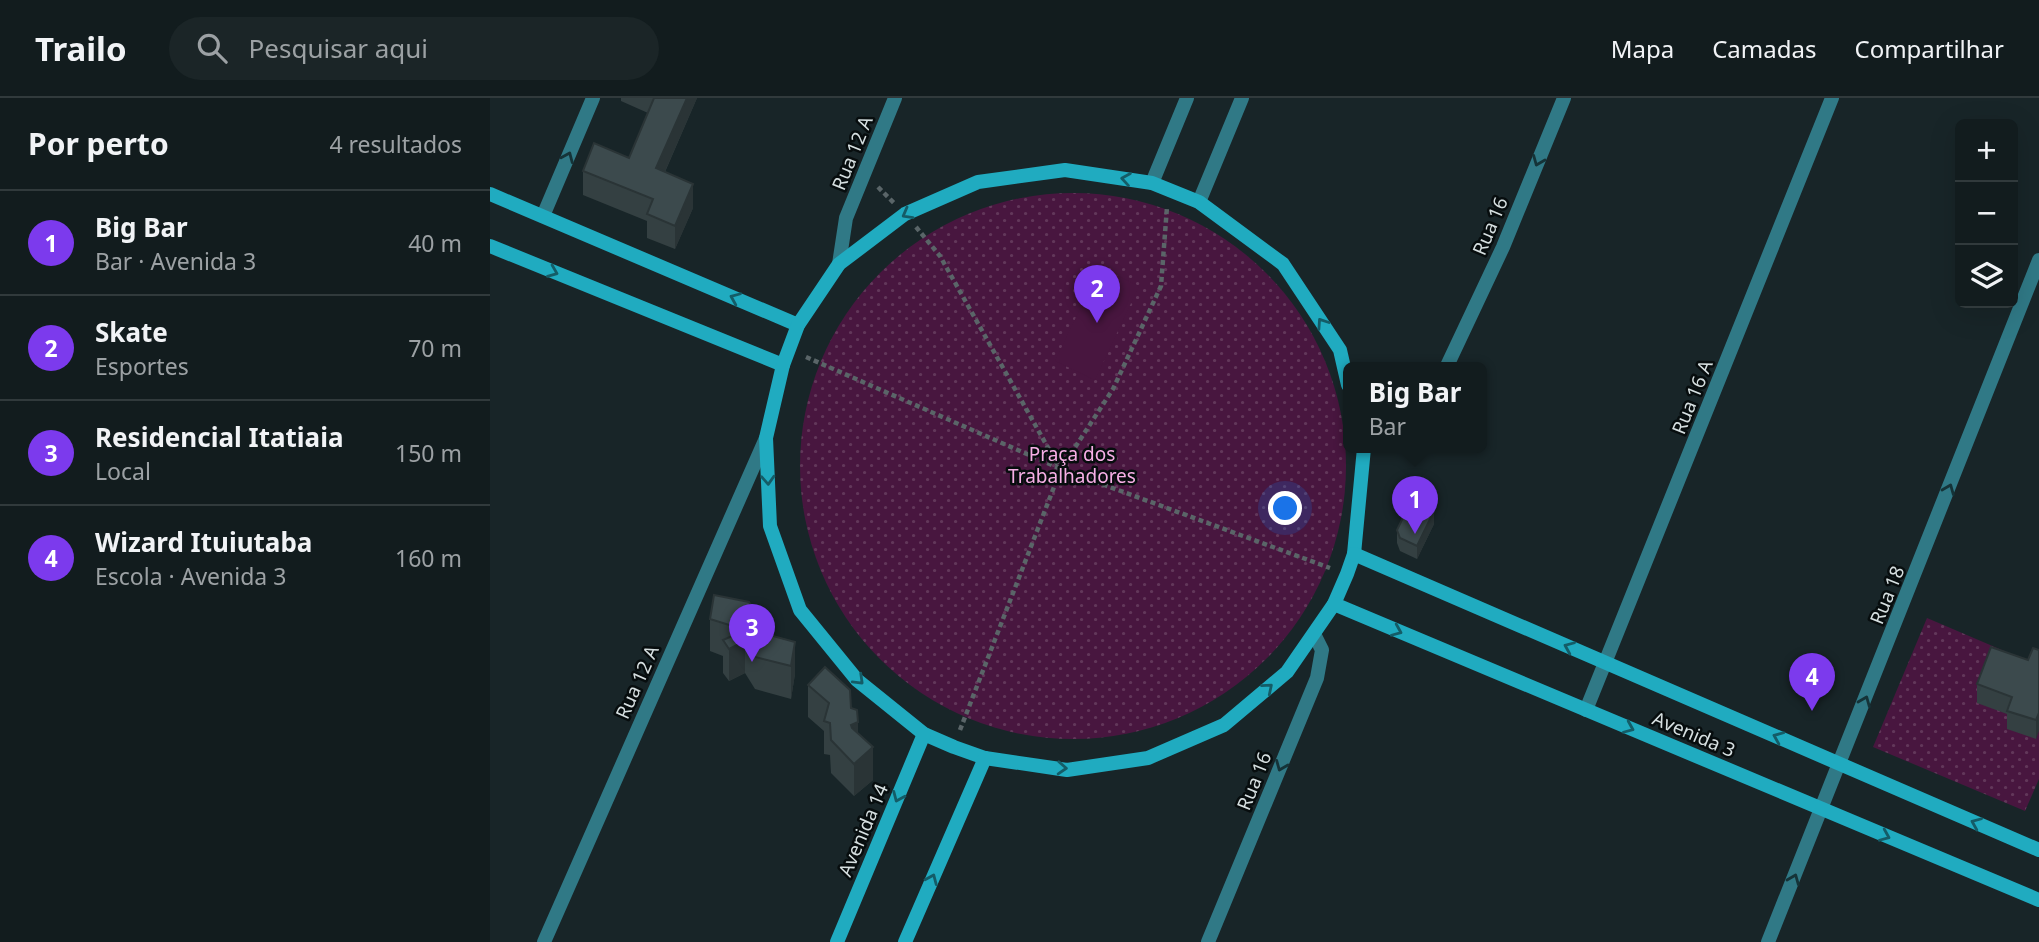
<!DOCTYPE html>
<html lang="pt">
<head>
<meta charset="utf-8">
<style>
  body { margin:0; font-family:"Noto Sans",sans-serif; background:#1b2527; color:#f1f3f6 }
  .controls { position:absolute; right:21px; top:21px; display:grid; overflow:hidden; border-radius:10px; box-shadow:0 7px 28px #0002 }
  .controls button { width:63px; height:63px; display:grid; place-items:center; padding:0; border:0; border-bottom:2px solid #313a3c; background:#121c1e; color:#f1f3f6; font:35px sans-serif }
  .you { position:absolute; left:796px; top:411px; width:24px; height:24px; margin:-18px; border:5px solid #fff; border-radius:50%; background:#1a73e8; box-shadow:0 0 0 10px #1a73e833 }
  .badge { display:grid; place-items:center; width:46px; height:46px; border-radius:50%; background:#7c3aed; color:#fff; font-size:23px; font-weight:700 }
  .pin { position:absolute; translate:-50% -58px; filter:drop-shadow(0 2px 4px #0008) }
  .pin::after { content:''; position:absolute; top:37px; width:24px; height:21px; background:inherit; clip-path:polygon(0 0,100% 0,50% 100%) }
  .popup { position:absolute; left:853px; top:264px; width:144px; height:91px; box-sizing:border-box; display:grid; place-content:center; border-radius:10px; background:#121c1e; filter:drop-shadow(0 2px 5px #0005); font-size:23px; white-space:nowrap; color:#9ca1a4 }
  .popup b { font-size:26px; color:#f1f3f6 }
  .popup::after { content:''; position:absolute; left:50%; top:100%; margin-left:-14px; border:14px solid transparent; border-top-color:#121c1e }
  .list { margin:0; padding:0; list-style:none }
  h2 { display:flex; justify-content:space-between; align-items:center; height:91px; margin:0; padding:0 28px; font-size:30px }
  h2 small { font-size:23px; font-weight:400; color:#9ca1a4 }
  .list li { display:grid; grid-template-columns:46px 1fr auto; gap:21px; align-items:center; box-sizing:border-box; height:105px; padding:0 28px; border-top:2px solid #313a3c }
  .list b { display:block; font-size:26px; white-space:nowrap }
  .list p { margin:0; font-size:23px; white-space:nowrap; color:#9ca1a4 }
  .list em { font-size:23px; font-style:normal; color:#9ca1a4 }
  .icon { flex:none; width:38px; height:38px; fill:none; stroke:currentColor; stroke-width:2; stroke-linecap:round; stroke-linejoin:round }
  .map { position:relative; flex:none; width:1549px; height:844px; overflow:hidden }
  header { display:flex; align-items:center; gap:42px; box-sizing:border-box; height:98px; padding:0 35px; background:#121c1e; border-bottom:2px solid #313a3c }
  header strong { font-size:33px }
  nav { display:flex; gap:38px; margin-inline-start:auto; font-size:24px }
  .search { width:490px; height:63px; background:#1b2527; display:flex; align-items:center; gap:18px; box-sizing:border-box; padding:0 24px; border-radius:38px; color:#9ca1a4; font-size:26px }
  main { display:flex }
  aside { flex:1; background:#121c1e }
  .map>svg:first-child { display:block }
  .grass { fill:url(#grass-dots) }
  .garden { fill:#48163f }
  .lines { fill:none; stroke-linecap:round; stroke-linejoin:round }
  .path { stroke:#5a6568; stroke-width:4.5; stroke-dasharray:5 3.5; stroke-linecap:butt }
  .minor { stroke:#307986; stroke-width:14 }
  .tertiary { stroke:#307986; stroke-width:14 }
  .secondary { stroke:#20abc0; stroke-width:14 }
  .wall { fill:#344042 }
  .shaded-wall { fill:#2a3436 }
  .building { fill:#3c4a4d; stroke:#2a3436; stroke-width:2 }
  .oneway { stroke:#153338 }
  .oneway2 { stroke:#145c67 }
  .labels { text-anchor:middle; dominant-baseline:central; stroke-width:5; stroke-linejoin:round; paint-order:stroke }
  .street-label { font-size:19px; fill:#d6dfe0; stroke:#070d0e }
  .park-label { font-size:19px; fill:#f7afe6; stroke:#070d0e }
</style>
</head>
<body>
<header>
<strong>Trailo</strong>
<div class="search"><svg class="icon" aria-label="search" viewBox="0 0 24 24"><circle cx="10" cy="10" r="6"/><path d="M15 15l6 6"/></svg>Pesquisar aqui</div>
<nav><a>Mapa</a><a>Camadas</a><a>Compartilhar</a></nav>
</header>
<main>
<aside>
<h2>Por perto<small>4 resultados</small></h2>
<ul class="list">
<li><span class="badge">1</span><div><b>Big Bar</b><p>Bar · Avenida 3</p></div><em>40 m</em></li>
<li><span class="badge">2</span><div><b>Skate</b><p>Esportes</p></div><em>70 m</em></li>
<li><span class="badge">3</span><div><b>Residencial Itatiaia</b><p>Local</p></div><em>150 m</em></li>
<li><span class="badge">4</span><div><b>Wizard Ituiutaba</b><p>Escola · Avenida 3</p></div><em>160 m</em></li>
</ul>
</aside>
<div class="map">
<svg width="1549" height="844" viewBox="0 0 1549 844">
  <defs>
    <pattern id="grass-dots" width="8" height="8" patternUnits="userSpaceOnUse" patternTransform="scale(1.75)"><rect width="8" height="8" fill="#48163f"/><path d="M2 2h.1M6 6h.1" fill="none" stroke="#62375a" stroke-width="1.8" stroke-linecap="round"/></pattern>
  </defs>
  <rect width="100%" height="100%" fill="#182528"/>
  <g class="grass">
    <circle cx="583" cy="368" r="273"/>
    <path d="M1437,520L1549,568V681L1535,713L1383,649Z"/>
  </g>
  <path class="garden" d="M610,169L649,188L605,282L565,263Z"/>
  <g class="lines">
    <g class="path">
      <path d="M388,89L404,105"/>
      <path d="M426,129L450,158L570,371"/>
      <path d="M316,259L571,371L840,470"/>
      <path d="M470,632L571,371L623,291L671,188L677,109"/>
    </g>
    <g class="minor">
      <path d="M662,85L697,0"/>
      <path d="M709,104L752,0"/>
      <path d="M53,118L103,0"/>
      <path d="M956,270L1013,149L1074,0"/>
      <path d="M1096,612L1342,0"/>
      <path d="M54,844L276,340"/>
      <path d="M718,844L827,580L832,552L824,536"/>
    </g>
    <g class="tertiary">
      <path d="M349,166L356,120L405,0"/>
      <path d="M1278,844L1549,162"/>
    </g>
    <g class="secondary">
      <path d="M0,96L308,227"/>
      <path d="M0,148L293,267"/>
      <path d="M858,287L850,252L793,166L709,104L662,85L575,72L488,84L415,116L349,166L308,227L293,267L276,340L280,428L310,512L367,582L434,636L464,649L495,660L577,672L658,660L734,627L797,574L844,506L857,476L864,456L874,350"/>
      <path d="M864,456L1549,752"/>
      <path d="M844,506L1549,802"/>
      <path d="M347,844L434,636"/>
      <path d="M415,844L495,660"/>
    </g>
  </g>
  <g class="wall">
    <path d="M131,0H207L175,74L203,110L185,151L157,140V123L93,97V73L139,60L158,15L131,3Z"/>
    <path d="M944,426L927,461L910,453L907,445V432Z"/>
    <path d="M220,521L305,544V576L301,601L265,591L255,575L239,583L233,575V558L220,553Z"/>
    <path d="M1549,552L1546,641L1517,631V616L1487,605V586L1538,562Z"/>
    <path d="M318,587L361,610L368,635L383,682L364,698L341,675L340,657L334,656V633L318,619Z"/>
  </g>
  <g class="shaded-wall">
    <path d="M197,0H207L166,94V70Z"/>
    <path d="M203,86V110L185,151V128Z"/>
    <path d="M944,413V426L927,461V448Z"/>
    <path d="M255,543V575L239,583V551Z"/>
    <path d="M305,544V576L301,601V568Z"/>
    <path d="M1549,615V633L1546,641V622Z"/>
    <path d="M368,624V657L361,627Z"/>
    <path d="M383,649V682L364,698V666Z"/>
  </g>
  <g class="building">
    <path d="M164,0H197L166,70L203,86L185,128L157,116L163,101L93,73L104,45L139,60Z"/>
    <path d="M921,403L944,413L927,448L910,440L907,432Z"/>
    <path d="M224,497L259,504L279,537L305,544L301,568L265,559L255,543L239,551L233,542L249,535L246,529L220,521Z"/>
    <path d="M1501,549L1538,562L1543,550L1549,552V615L1546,622L1517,613L1522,599L1487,586Z"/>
    <path d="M335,569L360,592L361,610L367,612L368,624L361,627L362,630L383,649L364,666L341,642L340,625L334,623L339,605L318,587Z"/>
  </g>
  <defs><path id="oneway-chevron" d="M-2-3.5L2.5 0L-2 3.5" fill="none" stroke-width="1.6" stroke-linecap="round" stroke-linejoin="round" transform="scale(1.75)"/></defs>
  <g class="oneway">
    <use href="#oneway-chevron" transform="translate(78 59) rotate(-67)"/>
    <use href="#oneway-chevron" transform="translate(1048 63) rotate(112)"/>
    <use href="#oneway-chevron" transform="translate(1459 391) rotate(-68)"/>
    <use href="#oneway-chevron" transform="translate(1375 603) rotate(-68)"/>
    <use href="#oneway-chevron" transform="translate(791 668) rotate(112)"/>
    <use href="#oneway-chevron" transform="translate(1304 781) rotate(-68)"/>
  </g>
  <g class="oneway2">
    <use href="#oneway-chevron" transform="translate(636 81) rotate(-171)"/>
    <use href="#oneway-chevron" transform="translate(417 116) rotate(151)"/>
    <use href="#oneway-chevron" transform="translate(63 174) rotate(22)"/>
    <use href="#oneway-chevron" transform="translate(245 200) rotate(-157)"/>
    <use href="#oneway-chevron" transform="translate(832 225) rotate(-124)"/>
    <use href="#oneway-chevron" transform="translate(278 382) rotate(87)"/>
    <use href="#oneway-chevron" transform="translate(907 533) rotate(23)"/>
    <use href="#oneway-chevron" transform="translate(1079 549) rotate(-157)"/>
    <use href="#oneway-chevron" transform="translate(369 582) rotate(44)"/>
    <use href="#oneway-chevron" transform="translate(778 590) rotate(-40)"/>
    <use href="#oneway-chevron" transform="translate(1139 630) rotate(23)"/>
    <use href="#oneway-chevron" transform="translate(1288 639) rotate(-157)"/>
    <use href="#oneway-chevron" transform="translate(572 670) rotate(3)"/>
    <use href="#oneway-chevron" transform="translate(408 699) rotate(113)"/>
    <use href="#oneway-chevron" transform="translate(1486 725) rotate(-157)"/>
    <use href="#oneway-chevron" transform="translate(1395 738) rotate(23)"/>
    <use href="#oneway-chevron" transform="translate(442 781) rotate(-67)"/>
  </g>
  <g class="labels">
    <g class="street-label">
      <text transform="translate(362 55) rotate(-68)">Rua 12 A</text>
      <text transform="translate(1000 128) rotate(-67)">Rua 16</text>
      <text transform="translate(1202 299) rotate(-68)">Rua 16 A</text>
      <text transform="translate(1397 497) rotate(-68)">Rua 18</text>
      <text transform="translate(147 584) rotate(-66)">Rua 12 A</text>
      <text transform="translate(1204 636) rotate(23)">Avenida 3</text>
      <text transform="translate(764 683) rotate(-68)">Rua 16</text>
      <text transform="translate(373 732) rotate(-67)">Avenida 14</text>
    </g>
    <g class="park-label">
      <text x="582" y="356">Praça dos<tspan x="582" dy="22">Trabalhadores</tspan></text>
    </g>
  </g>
</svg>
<div class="controls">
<button>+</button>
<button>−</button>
<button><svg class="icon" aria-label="layers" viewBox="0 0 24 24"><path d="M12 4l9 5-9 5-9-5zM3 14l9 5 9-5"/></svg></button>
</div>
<div class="you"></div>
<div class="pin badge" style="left:925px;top:436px">1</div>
<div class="popup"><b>Big Bar</b>Bar</div>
<div class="pin badge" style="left:607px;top:225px">2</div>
<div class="pin badge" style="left:262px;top:564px">3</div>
<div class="pin badge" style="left:1322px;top:613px">4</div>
</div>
</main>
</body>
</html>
